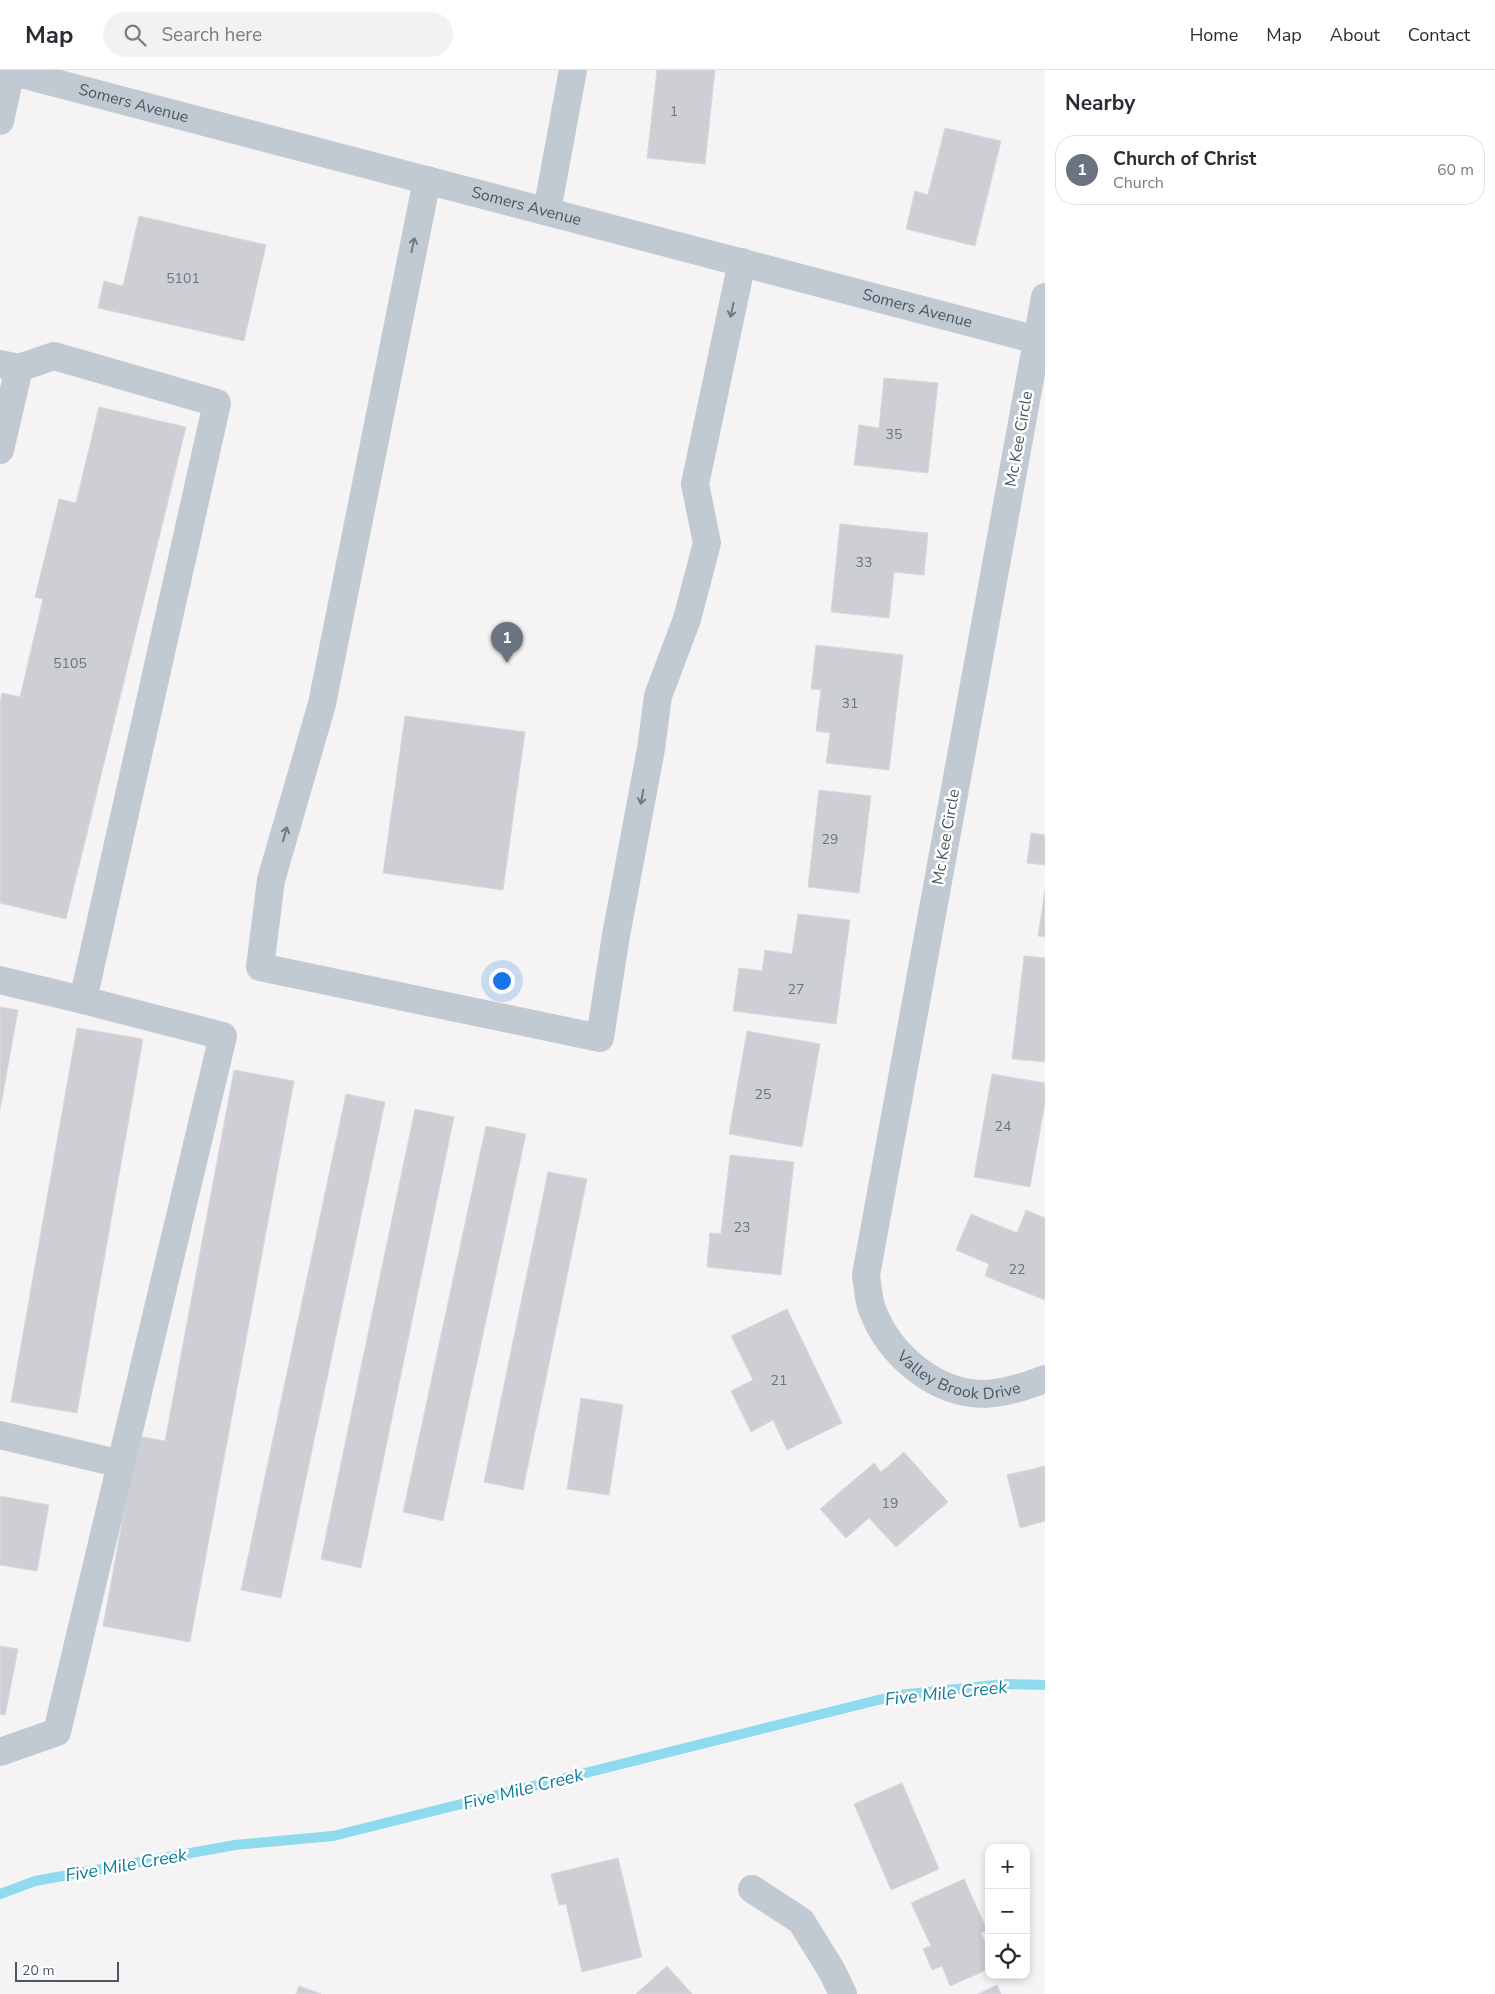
<!DOCTYPE html>
<html lang="en">
<head>
<meta charset="utf-8">
<style>
  body { margin:0; font-family:"Nunito Sans",sans-serif; background:#f2f2f3; color:#2b2b33 }
  .controls { position:absolute; right:15px; bottom:15px; display:grid; overflow:hidden; border-radius:10px; box-shadow:0 2px 8px #0003 }
  .controls button { width:45px; height:45px; display:grid; place-items:center; padding:0; border:0; border-bottom:1px solid #e1e1e2; background:#fff; color:#2b2b33; font:25px sans-serif }
  .scale { position:absolute; left:15px; bottom:12px; width:104px; box-sizing:border-box; padding-left:5px; border:2px solid #4a5661; border-top:0; font-size:14px; line-height:18px; white-space:nowrap; color:#4a5661; -webkit-text-stroke:4px #fff; paint-order:stroke }
  .you { position:absolute; left:501px; top:910px; width:18px; height:18px; margin:-12px; border:4px solid #fff; border-radius:50%; background:#1a73e8; box-shadow:0 0 0 8px #1a73e833 }
  .badge { display:grid; place-items:center; width:32px; height:32px; border-radius:50%; background:#0f766e; color:#fff; font-size:16px; font-weight:700 }
  .pin { position:absolute; translate:-50% -41px; filter:drop-shadow(0 1px 2px #0008) }
  .pin::after { content:''; position:absolute; top:26px; width:18px; height:15px; background:inherit; clip-path:polygon(0 0,100% 0,50% 100%) }
  .list { margin:0; padding:0; list-style:none }
  h2 { display:flex; justify-content:space-between; align-items:center; height:65px; margin:0; padding:0 20px; font-size:21px }
  h2 small { font-size:16px; font-weight:400; color:#7c7c81 }
  .list li { display:grid; grid-template-columns:32px 1fr auto; gap:15px; align-items:center; box-sizing:border-box; height:70px; margin:0 10px 10px; padding:0 10px; border:1px solid #e1e1e2; border-radius:20px }
  .list b { display:block; font-size:19px; white-space:nowrap }
  .list p { margin:0; font-size:16px; white-space:nowrap; color:#7c7c81 }
  .list em { font-size:16px; font-style:normal; color:#7c7c81 }
  .icon { flex:none; width:28px; height:28px; fill:none; stroke:currentColor; stroke-width:2; stroke-linecap:round; stroke-linejoin:round }
  .map { position:relative; flex:none; width:1045px; height:1924px; overflow:hidden }
  header { display:flex; align-items:center; gap:30px; box-sizing:border-box; height:70px; padding:0 25px; background:#fff; border-bottom:1px solid #e1e1e2 }
  header strong { font-size:24px }
  nav { display:flex; gap:28px; margin-inline-start:auto; font-size:18px }
  .search { width:350px; height:45px; background:#f2f2f3; display:flex; align-items:center; gap:12px; box-sizing:border-box; padding:0 18px; border-radius:28px; color:#7c7c81; font-size:19px }
  main { display:flex }
  aside { flex:1; background:#fff }
  .map>svg:first-child { display:block }
  .lines { fill:none; stroke-linecap:round; stroke-linejoin:round }
  .stream { stroke:#90daee; stroke-width:10 }
  .building { fill:#cdcfd5; stroke:#d7d9de }
  .minor { stroke:#c1cad2; stroke-width:28 }
  .oneway { stroke:#6e7983 }
  .labels { text-anchor:middle; dominant-baseline:central; stroke-width:5; stroke-linejoin:round; paint-order:stroke }
  .number-label { font-size:14px; fill:#6b747e }
  .street-label { font-size:16px; fill:#4a5661; stroke:#fff }
  .water-label { font-size:18px; font-style:italic; fill:#0c7c9b; stroke:#fff }
</style>
</head>
<body>
<header>
<strong>Map</strong>
<div class="search"><svg class="icon" aria-label="search" viewBox="0 0 24 24"><circle cx="10" cy="10" r="6"/><path d="M15 15l6 6"/></svg>Search here</div>
<nav><a>Home</a><a>Map</a><a>About</a><a>Contact</a></nav>
</header>
<main>
<div class="map">
<svg width="1045" height="1924" viewBox="0 0 1045 1924">
  <rect width="100%" height="100%" fill="#f5f3f3"/>
  <g class="lines">
    <path class="stream" d="M0,1824L35,1811L235,1775L333,1766L898,1625L1005,1614L1045,1615"/>
  </g>
  <g class="building">
    <path d="M657,0H715L705,94L647,88Z"/>
    <path d="M945,58L1001,71L975,176L906,159L915,121L928,125Z"/>
    <path d="M139,146L266,175L244,271L98,238L104,211L123,216Z"/>
    <path d="M884,308L938,313L928,403L854,395L859,355L879,358Z"/>
    <path d="M99,337L186,357L66,849L0,833V632L2,623L20,627L43,529L35,527L59,429L76,433Z"/>
    <path d="M840,454L928,463L924,505L894,502L889,548L831,542Z"/>
    <path d="M816,575L903,585L889,700L826,693L830,663L816,661L821,620L811,619Z"/>
    <path d="M405,646L525,662L503,820L383,803Z"/>
    <path d="M819,720L871,726L859,823L808,817Z"/>
    <path d="M1031,763L1045,765V795L1027,793Z"/>
    <path d="M1045,820V867L1038,866Z"/>
    <path d="M798,844L850,850L836,954L733,941L739,898L762,901L765,880L792,884Z"/>
    <path d="M1024,886L1045,888V992L1012,989Z"/>
    <path d="M0,937L18,940L0,1040Z"/>
    <path d="M77,958L143,969L77,1343L11,1332Z"/>
    <path d="M747,961L820,974L802,1077L729,1064Z"/>
    <path d="M234,1000L294,1011L190,1572L103,1556L138,1366L165,1371Z"/>
    <path d="M992,1004L1045,1013V1033L1030,1117L974,1107Z"/>
    <path d="M346,1024L385,1032L281,1528L241,1520Z"/>
    <path d="M415,1039L454,1047L361,1498L321,1489Z"/>
    <path d="M486,1056L526,1064L443,1451L403,1442Z"/>
    <path d="M730,1085L794,1092L781,1205L707,1197L710,1163L721,1164Z"/>
    <path d="M548,1102L587,1109L523,1420L484,1412Z"/>
    <path d="M1026,1140L1045,1148V1230L985,1206L989,1194L956,1180L971,1144L1017,1163Z"/>
    <path d="M787,1239L842,1353L787,1380L773,1350L751,1362L731,1321L753,1310L731,1266Z"/>
    <path d="M581,1328L623,1335L609,1425L567,1419Z"/>
    <path d="M904,1382L948,1432L896,1477L869,1448L846,1468L820,1439L874,1393L881,1402Z"/>
    <path d="M1045,1396V1451L1020,1458L1007,1405Z"/>
    <path d="M0,1426L49,1435L37,1501L0,1495Z"/>
    <path d="M0,1576L18,1579L5,1645L0,1644Z"/>
    <path d="M902,1713L939,1799L891,1820L854,1734Z"/>
    <path d="M618,1788L642,1887L582,1902L566,1834L559,1835L551,1804Z"/>
    <path d="M964,1809L987,1860L981,1863L989,1881V1899L950,1916L942,1896L932,1900L923,1879L931,1876L911,1833Z"/>
    <path d="M667,1896L692,1924H636Z"/>
    <path d="M997,1915L1001,1924H978Z"/>
    <path d="M299,1916L321,1924H296Z"/>
  </g>
  <g class="lines">
    <g class="minor">
      <path id="s1" d="M6,0L1045,272"/>
      <path d="M0,51L11,1"/>
      <path d="M427,110L322,634L271,810L260,897L600,968L616,865L651,679L658,626L687,549L707,473L695,414L742,192"/>
      <path d="M547,141L573,0"/>
      <path id="s2" d="M1045,227L866,1205C868,1216 868,1229 872,1239C889,1285 935,1324 985,1324C1005,1323 1027,1316 1045,1309"/>
      <path d="M0,294L19,298L0,380"/>
      <path d="M19,298L54,286L217,333L83,930"/>
      <path d="M0,910L83,930L223,966L57,1662L0,1682"/>
      <path d="M0,1365L121,1394"/>
      <path d="M752,1819L801,1851L832,1901L843,1924"/>
    </g>
  </g>
  <defs><path id="oneway-shaft" d="M-6 0H5M1.5-3L5.5 0L1.5 3" fill="none" stroke-width="1.6" stroke-linecap="round" stroke-linejoin="round" transform="scale(1.25)"/></defs>
  <g class="oneway">
    <use href="#oneway-shaft" transform="translate(413 175) rotate(-78)"/>
    <use href="#oneway-shaft" transform="translate(732 240) rotate(102)"/>
    <use href="#oneway-shaft" transform="translate(642 727) rotate(101)"/>
    <use href="#oneway-shaft" transform="translate(285 764) rotate(-74)"/>
  </g>
  <g class="labels">
    <g class="number-label">
      <text x="674" y="41">1</text>
      <text x="183" y="208">5101</text>
      <text x="894" y="364">35</text>
      <text x="864" y="492">33</text>
      <text x="70" y="593">5105</text>
      <text x="850" y="633">31</text>
      <text x="830" y="769">29</text>
      <text x="796" y="919">27</text>
      <text x="763" y="1024">25</text>
      <text x="1003" y="1056">24</text>
      <text x="742" y="1157">23</text>
      <text x="1017" y="1199">22</text>
      <text x="779" y="1310">21</text>
      <text x="890" y="1433">19</text>
    </g>
    <g class="street-label">
      <text stroke="none"><textPath href="#s1" startOffset="132">Somers Avenue</textPath></text>
      <text stroke="none"><textPath href="#s1" startOffset="538">Somers Avenue</textPath></text>
      <text stroke="none"><textPath href="#s1" startOffset="942">Somers Avenue</textPath></text>
      <text transform="translate(1019 369) rotate(-80)">Mc Kee Circle</text>
      <text transform="translate(946 767) rotate(-80)">Mc Kee Circle</text>
      <text stroke="none"><textPath href="#s2" startOffset="1148">Valley Brook Drive</textPath></text>
    </g>
    <g class="water-label">
      <text transform="translate(946 1623) rotate(-6)">Five Mile Creek</text>
      <text transform="translate(523 1719) rotate(-14)">Five Mile Creek</text>
      <text transform="translate(126 1795) rotate(-10)">Five Mile Creek</text>
    </g>
  </g>
</svg>
<div class="controls">
<button>+</button>
<button>−</button>
<button><svg class="icon" aria-label="locate" viewBox="0 0 24 24"><circle cx="12" cy="12" r="6"/><path d="M12 2v4M12 18v4M2 12h4M18 12h4"/></svg></button>
</div>
<div class="scale">20 m</div>
<div class="you"></div>
<div class="pin badge" style="left:507px;top:593px;background:#6b7280">1</div>
</div>
<aside>
<h2>Nearby<small></small></h2>
<ul class="list">
<li><span class="badge" style="background:#6b7280">1</span><div><b>Church of Christ</b><p>Church</p></div><em>60 m</em></li>
</ul>
</aside>
</main>
</body>
</html>
